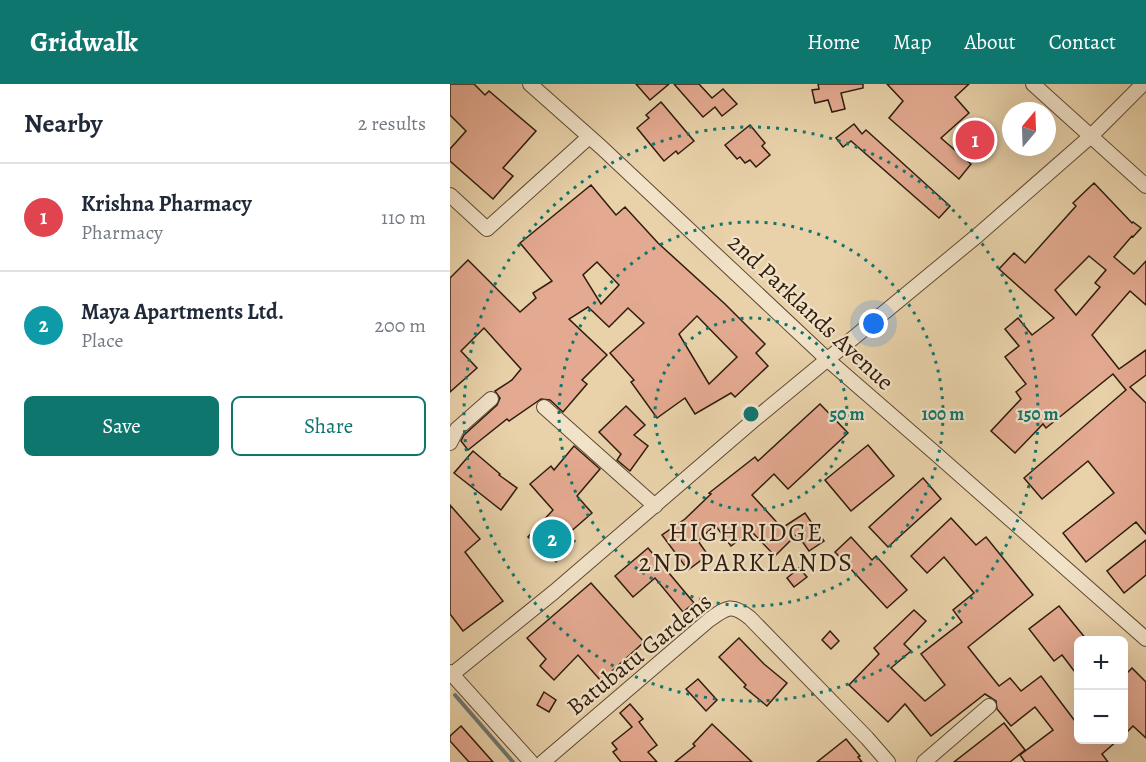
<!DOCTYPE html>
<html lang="en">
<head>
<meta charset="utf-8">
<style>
  body { margin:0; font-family:Alegreya,serif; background:#f2f2f3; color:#1f2937 }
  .controls { position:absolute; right:18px; bottom:18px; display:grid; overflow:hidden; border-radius:9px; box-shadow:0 6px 24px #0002 }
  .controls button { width:54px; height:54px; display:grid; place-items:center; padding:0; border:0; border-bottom:2px solid #e0e1e3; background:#fff; color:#1f2937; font:30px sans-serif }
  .compass { position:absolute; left:552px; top:18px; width:54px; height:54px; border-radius:50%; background:#fff; box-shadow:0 6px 24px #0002; rotate:19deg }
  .you { position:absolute; left:424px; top:240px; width:21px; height:21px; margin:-15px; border:4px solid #fff; border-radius:50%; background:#1a73e8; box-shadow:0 0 0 9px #1a73e833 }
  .badge { display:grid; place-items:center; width:39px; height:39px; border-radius:50%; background:#0f766e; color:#fff; font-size:20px; font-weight:700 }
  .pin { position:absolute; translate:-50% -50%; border:3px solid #fff; box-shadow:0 2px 6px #0006 }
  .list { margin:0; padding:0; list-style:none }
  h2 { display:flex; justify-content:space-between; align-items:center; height:78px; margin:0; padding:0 24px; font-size:26px }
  h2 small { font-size:20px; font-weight:400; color:#747a83 }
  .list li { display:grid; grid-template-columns:39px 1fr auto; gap:18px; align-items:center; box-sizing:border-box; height:108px; padding:0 24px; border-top:2px solid #e0e1e3 }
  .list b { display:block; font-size:22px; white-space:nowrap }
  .list p { margin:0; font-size:20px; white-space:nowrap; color:#747a83 }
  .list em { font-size:20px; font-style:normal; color:#747a83 }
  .actions { display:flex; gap:12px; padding:18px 24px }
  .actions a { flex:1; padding:14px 0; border:2px solid #0f766e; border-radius:9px; text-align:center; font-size:21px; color:#0f766e }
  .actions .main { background:#0f766e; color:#fff }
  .map { position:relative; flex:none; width:696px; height:678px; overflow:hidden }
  header { display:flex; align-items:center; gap:36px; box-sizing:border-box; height:84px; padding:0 30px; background:#0f766e; color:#fff }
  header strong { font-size:28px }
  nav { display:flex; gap:33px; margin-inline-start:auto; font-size:21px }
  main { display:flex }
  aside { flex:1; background:#fff }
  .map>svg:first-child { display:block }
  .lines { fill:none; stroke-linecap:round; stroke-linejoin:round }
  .stream { stroke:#717872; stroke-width:4 }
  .building { fill:#e4aa91; stroke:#2e1c0d; stroke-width:1.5; fill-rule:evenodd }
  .street-casing { stroke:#5d4a34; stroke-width:16 }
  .street { stroke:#f1e2c8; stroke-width:14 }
  .ring { fill:none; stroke:#0f766e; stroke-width:3; stroke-dasharray:3 6 }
  .labels { text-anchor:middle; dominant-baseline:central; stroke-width:4.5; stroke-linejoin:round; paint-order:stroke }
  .street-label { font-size:24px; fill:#2e1c0d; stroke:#f1e2c8 }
  .neighbourhood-label { font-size:26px; letter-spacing:1.5px; fill:#2e1c0d; stroke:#f1e2c8 }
  .centre { fill:#0f766e; stroke:#f1e2c8; stroke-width:3 }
  .ring-label { font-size:18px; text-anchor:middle; font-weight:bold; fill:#0f766e; stroke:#f1e2c8; stroke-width:4.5; stroke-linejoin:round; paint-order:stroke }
</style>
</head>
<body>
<header>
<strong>Gridwalk</strong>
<nav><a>Home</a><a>Map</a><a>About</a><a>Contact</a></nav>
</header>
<main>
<aside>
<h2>Nearby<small>2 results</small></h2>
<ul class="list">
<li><span class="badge" style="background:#e0444e">1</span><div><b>Krishna Pharmacy</b><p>Pharmacy</p></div><em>110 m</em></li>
<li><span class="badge" style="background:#0f9aa8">2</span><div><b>Maya Apartments Ltd.</b><p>Place</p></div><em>200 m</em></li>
</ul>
<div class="actions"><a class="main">Save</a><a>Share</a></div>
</aside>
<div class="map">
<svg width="696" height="678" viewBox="0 0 696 678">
  <rect width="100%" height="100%" fill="#e9d2aa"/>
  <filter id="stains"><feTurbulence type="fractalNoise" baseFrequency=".00333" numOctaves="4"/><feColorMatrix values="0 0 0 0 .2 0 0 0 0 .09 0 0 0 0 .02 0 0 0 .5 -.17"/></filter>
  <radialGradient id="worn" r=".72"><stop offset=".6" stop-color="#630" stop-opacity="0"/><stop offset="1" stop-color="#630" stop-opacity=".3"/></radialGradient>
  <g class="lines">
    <path class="stream" d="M5,611L63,678"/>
  </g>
  <g class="building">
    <path d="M0,0H24L35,11L39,7L86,47L53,84L63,92L43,115L0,77V65L16,47L0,31Z"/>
    <path d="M186,0H219L200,16Z"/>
    <path d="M224,0H249L262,14L273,5L287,20L272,32L265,23L253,33Z"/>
    <path d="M368,0H413V4L391,9L395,25L382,28L378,16L365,19L362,6L369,5Z"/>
    <path d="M437,0H519L505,13L519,29L491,54L521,80L509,95L439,34L453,17Z"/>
    <path d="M211,18L244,57L228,70L226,67L214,77L187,44L199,34L196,31Z"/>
    <path d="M404,40L412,50L416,46L500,122L489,134L401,57L393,63L386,54Z"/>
    <path d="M300,41L315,59L312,62L320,71L306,83L300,76L295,79L290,73L287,75L275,61Z"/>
    <path d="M644,99L682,139L683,138L691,144L683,153L682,152L664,173L684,190L696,177V221L680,207L642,251L669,285L696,266V291L680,303L696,319V450L686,438L636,478L613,449L664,409L638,377L592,415L574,394L676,306L663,290L596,344L593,340L565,369L541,347L571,315L566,308L576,300L555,273L569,262L555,245L568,234L582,251L604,234L549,185L564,169L575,179L626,122L623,119ZM639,172L656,186L645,199L650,203L626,231L605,206Z"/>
    <path d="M141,101L166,131L175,123L208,159L275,220L315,260L306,269L318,282L285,313L281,309L245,330L235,314L207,334L181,298L184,296L160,269L194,239L178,224L159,243L138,223L119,235L157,271L132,296L137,300L113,328L100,316L91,315L59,337L57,335L18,366L11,357L14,351L47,321L50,314L45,307L62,296L71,285L34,244L11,267L27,284L0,308V194L18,176L70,228L86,214L83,209L102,197L70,159ZM147,178L169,201L151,220L133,191ZM247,232L287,273L259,300L229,250Z"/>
    <path d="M370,320L398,349L338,405L324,390L302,411L332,444L355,429L374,457L359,467L347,450L325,472L301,447L281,462L265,441L248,457L258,471L238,486L212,451L235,435L261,410L259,409L305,373L308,377Z"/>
    <path d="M176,322L195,341L184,351L198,362L180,387L167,376L171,370L149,348Z"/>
    <path d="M418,361L444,392L401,427L375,396Z"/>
    <path d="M124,362L150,385L127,412L142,429L118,450L125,457L106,478L78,453L103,426L80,400L101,382L104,386Z"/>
    <path d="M23,367L50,390L49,391L67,404L51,426L4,389Z"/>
    <path d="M473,394L491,415L438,463L419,443Z"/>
    <path d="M0,421L30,455L15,468L53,517L13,547L0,530Z"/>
    <path d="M501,434L526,461L536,453L583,511L518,563L549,602L560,594L571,607L591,592L628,641V656H668L652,670L658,678H575L570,671L603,646L585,623L561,642L547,625L546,617L535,610L481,652L455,620L438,638L399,601L429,570L424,564L464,526L476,537L454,560L461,567L441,584L475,617L495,601L471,570L512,538L503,526L524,509L494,473L477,489L461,472Z"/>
    <path d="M401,453L422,476L426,472L457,506L437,524L385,468Z"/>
    <path d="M696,456V491L674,509L657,487Z"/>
    <path d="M198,464L244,519L233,528L205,494L183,513L165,492Z"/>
    <path d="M349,484L357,493L344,503L337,494Z"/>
    <path d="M141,499L194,558L151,597L128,571L104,596L90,582L96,575L77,554Z"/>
    <path d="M609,522L637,556H628V592L612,571L604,577L579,545Z"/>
    <path d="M380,547L389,557L381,565L372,556Z"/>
    <path d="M289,554L314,580L337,599L317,622L294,603L296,601L269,573Z"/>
    <path d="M682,584L696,598V654L683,642L674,651V592Z"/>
    <path d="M248,595L267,616L256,627L236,605Z"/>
    <path d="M94,608L106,616L99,628L87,621Z"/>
    <path d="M180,620L193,635L189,638L207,661L198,668L207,678H171L163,668L167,665L162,659L182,643L170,629Z"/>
    <path d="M554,639L575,666L560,678H504Z"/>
    <path d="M262,640L302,678H225L245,662L243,660Z"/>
    <path d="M11,642L43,678H19L0,657V652Z"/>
    <path d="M396,655L410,672L408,673L412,678H367Z"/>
  </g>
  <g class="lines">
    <g class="street-casing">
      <g id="street">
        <path d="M80,0L151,63L378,276L485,369L696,555"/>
        <path d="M583,0L696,102"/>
        <path d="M0,111L37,145L139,53"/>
        <path d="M94,323L205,422"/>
        <path d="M0,359L7,345L41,315"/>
        <path d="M0,588L81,678"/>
        <path d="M0,592L104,508L304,336L528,151L641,52L693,0"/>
        <path d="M93,678L259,536C277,523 282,519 300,534L417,654L438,678"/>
        <path d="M474,678L539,622"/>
      </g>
    </g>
    <use href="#street" class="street"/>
  </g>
  <g class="ring">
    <circle cx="301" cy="330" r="96"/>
    <circle cx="301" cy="330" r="192"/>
    <circle cx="301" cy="330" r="287"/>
  </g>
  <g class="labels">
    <g class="street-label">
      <text transform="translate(361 228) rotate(43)">2nd Parklands Avenue</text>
      <text transform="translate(189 570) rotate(-39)">Batubatu Gardens</text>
    </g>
    <g class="neighbourhood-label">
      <text x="296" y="448">HIGHRIDGE<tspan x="296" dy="30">2ND PARKLANDS</tspan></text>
    </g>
  </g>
  <circle cx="301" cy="330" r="9" class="centre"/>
  <g class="ring-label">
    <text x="397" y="336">50 m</text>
    <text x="493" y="336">100 m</text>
    <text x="588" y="336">150 m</text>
  </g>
  <rect width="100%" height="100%" filter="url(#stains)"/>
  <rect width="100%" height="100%" fill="url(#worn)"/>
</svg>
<div class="controls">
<button>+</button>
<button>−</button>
</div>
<svg class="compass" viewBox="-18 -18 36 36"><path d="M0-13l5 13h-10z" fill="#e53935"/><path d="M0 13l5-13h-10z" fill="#747a83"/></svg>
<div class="you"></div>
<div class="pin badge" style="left:525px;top:56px;background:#e0444e">1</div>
<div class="pin badge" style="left:102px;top:455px;background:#0f9aa8">2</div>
</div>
</main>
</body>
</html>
